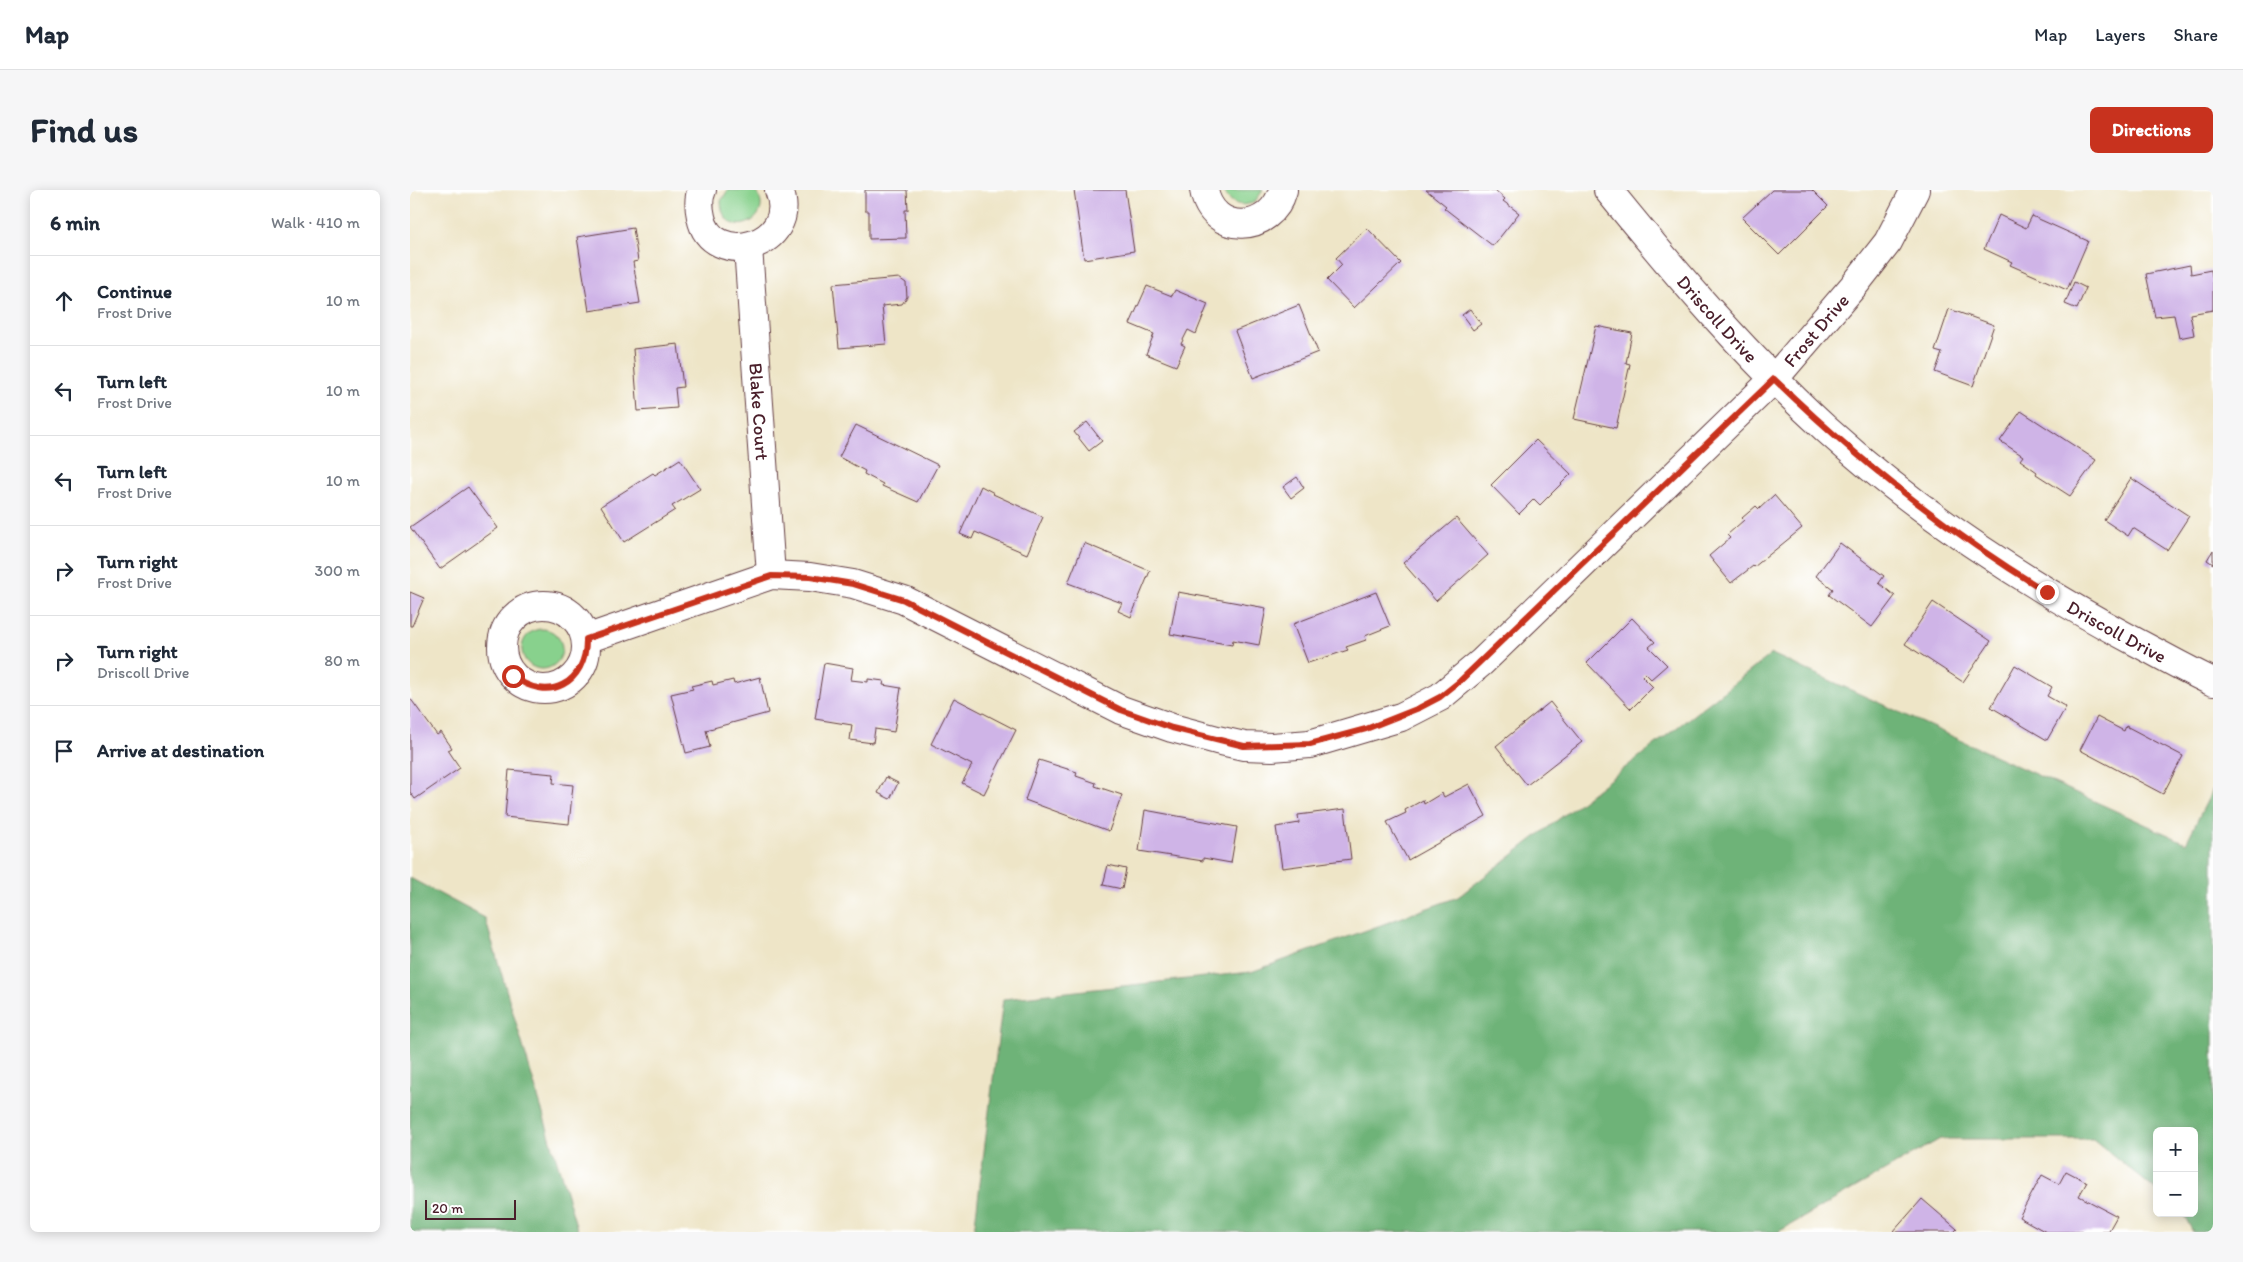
<!DOCTYPE html>
<html lang="en">
<head>
<meta charset="utf-8">
<style>
  body { margin:0; font-family:Itim,sans-serif; background:#f6f6f7; color:#1f2937 }
  .controls { position:absolute; right:15px; bottom:15px; display:grid; overflow:hidden; border-radius:8px; box-shadow:0 2px 12px #0003 }
  .controls button { width:45px; height:45px; display:grid; place-items:center; padding:0; border:0; border-bottom:1px solid #e0e1e3; background:#fff; color:#1f2937; font:25px sans-serif }
  .scale { position:absolute; left:15px; bottom:12px; width:91px; box-sizing:border-box; padding-left:5px; border:2px solid #4a1f2b; border-top:0; font-size:14px; line-height:18px; white-space:nowrap; color:#4a1f2b; -webkit-text-stroke:4px #fff; paint-order:stroke }
  .stop { position:absolute; width:15px; height:15px; margin:-11px; border:4px solid #c8321e; border-radius:50%; background:#fff }
  .stop.end { background:#c8321e; border-color:#fff; box-shadow:0 1px 5px #0008 }
  .list { margin:0; padding:0; list-style:none }
  h2 { display:flex; justify-content:space-between; align-items:center; height:65px; margin:0; padding:0 20px; font-size:21px }
  h2 small { font-size:16px; font-weight:400; color:#747a83 }
  .list li { display:grid; grid-template-columns:32px 1fr auto; gap:15px; align-items:center; box-sizing:border-box; height:90px; padding:0 20px; border-top:1px solid #e0e1e3 }
  .list b { display:block; font-size:19px; white-space:nowrap }
  .list p { margin:0; font-size:16px; white-space:nowrap; color:#747a83 }
  .list em { font-size:16px; font-style:normal; color:#747a83 }
  .icon { flex:none; width:28px; height:28px; fill:none; stroke:currentColor; stroke-width:2; stroke-linecap:round; stroke-linejoin:round }
  .map { position:relative; flex:none; width:1803px; height:1042px; overflow:hidden; border-radius:8px }
  header { display:flex; align-items:center; gap:30px; box-sizing:border-box; height:70px; padding:0 25px; background:#fff; border-bottom:1px solid #e0e1e3 }
  header strong { font-size:24px }
  nav { display:flex; gap:28px; margin-inline-start:auto; font-size:18px }
  .intro { display:flex; align-items:center; justify-content:space-between; box-sizing:border-box; height:120px; padding:0 30px }
  h1 { margin:0; font-size:35px }
  .button { padding:12px 22px; border-radius:8px; background:#c8321e; color:#fff; font-size:18px; font-weight:700 }
  main { display:flex; gap:30px; padding:0 30px }
  aside { flex:1; background:#fff; border-radius:8px; box-shadow:0 2px 12px #0003 }
  .map>svg:first-child { display:block }
  .green { fill:#88d18d; stroke:#69785c }
  .forest { fill:#6eb378; stroke:#5c6952 }
  .building { fill:#cfb4e7 }
  .lines { fill:none; stroke-linecap:round; stroke-linejoin:round }
  .minor-casing { stroke:#633d42; stroke-width:30 }
  .minor { stroke:#fff; stroke-width:28 }
  .route { stroke:#c8321e; stroke-width:6 }
  .labels { text-anchor:middle; dominant-baseline:central; stroke-width:4; stroke-linejoin:round; paint-order:stroke }
  .street-label { font-size:19px; fill:#4a1f2b; stroke:#fff }
</style>
</head>
<body>
<header>
<strong>Map</strong>
<nav><a>Map</a><a>Layers</a><a>Share</a></nav>
</header>
<div class="intro"><h1>Find us</h1><a class="button">Directions</a></div>
<main>
<aside>
<h2>6 min<small>Walk · 410 m</small></h2>
<ul class="list">
<li><svg class="icon" aria-label="ahead" viewBox="0 0 24 24"><path d="M12 20V5M6 11l6-6 6 6"/></svg><div><b>Continue</b><p>Frost Drive</p></div><em>10 m</em></li>
<li><svg class="icon" aria-label="left" viewBox="0 0 24 24"><path d="M17 20v-9H6M10 6l-5 5 5 5"/></svg><div><b>Turn left</b><p>Frost Drive</p></div><em>10 m</em></li>
<li><svg class="icon" aria-label="left" viewBox="0 0 24 24"><path d="M17 20v-9H6M10 6l-5 5 5 5"/></svg><div><b>Turn left</b><p>Frost Drive</p></div><em>10 m</em></li>
<li><svg class="icon" aria-label="right" viewBox="0 0 24 24"><path d="M7 20v-9h11M14 6l5 5-5 5"/></svg><div><b>Turn right</b><p>Frost Drive</p></div><em>300 m</em></li>
<li><svg class="icon" aria-label="right" viewBox="0 0 24 24"><path d="M7 20v-9h11M14 6l5 5-5 5"/></svg><div><b>Turn right</b><p>Driscoll Drive</p></div><em>80 m</em></li>
<li><svg class="icon" aria-label="arrive" viewBox="0 0 24 24"><path d="M6 21V4h12l-3 4 3 4H6"/></svg><div><b>Arrive at destination</b></div></li>
</ul>
</aside>
<div class="map">
<svg width="1803" height="1042" viewBox="0 0 1803 1042">
  <rect width="100%" height="100%" fill="#fff"/>
  <filter id="ink" filterUnits="userSpaceOnUse"><feTurbulence type="fractalNoise" baseFrequency=".02" numOctaves="2"/><feDisplacementMap in="SourceGraphic" scale="10" xChannelSelector="R" yChannelSelector="G"/><feConvolveMatrix kernelMatrix="1 2 1 2 8 2 1 2 1" color-interpolation-filters="sRGB"/></filter>
  <filter id="wash" filterUnits="userSpaceOnUse"><feTurbulence type="fractalNoise" baseFrequency=".0096" numOctaves="4" result="noise"/><feDisplacementMap in="SourceGraphic" scale="20" xChannelSelector="R" yChannelSelector="G"/><feGaussianBlur stdDeviation="1.12" result="paint"/><feColorMatrix in="noise" values="0 0 0 0 0 0 0 0 0 0 0 0 0 0 0 0 0 1.4 0 .05"/><feComposite in="paint" operator="in"/></filter>
  <g filter="url(#wash)">
    <rect width="100%" height="100%" fill="#eee5c7"/>
    <g class="green">
      <path d="M318,0H344C371,28 312,56 311,11Z"/>
      <path d="M814,0H853L845,12C831,18 819,14 814,0Z"/>
      <circle cx="132" cy="459" r="20"/>
    </g>
    <g class="forest">
      <path d="M1362,464L1776,653L1803,599V1042H1783L1773,1023H1784V941H1747V1001L1683,949H1530L1368,1042H564L593,809L841,782L1048,707Z"/>
      <path d="M0,688L75,728L168,1042H0Z"/>
    </g>
    <g id="blocks">
      <g class="building">
        <path d="M455,0H497L498,20H495L496,48L459,49V21H455Z"/>
        <path d="M664,0H715L724,61L674,69Z"/>
        <path d="M1016,0H1085L1095,9L1093,11L1109,23L1083,56L1034,18L1036,16Z"/>
        <path d="M1362,0H1402L1418,16L1369,65L1332,28Z"/>
        <path d="M1589,25L1616,38L1622,26L1678,51L1657,100L1600,75L1602,72L1574,59Z"/>
        <path d="M223,38L228,71L223,72L230,113L179,121L167,47Z"/>
        <path d="M957,38L991,73L944,118L917,90L932,75L926,68Z"/>
        <path d="M1780,75L1781,84L1801,80L1803,92V120L1780,124L1784,145L1769,148L1764,125L1745,127L1736,84Z"/>
        <path d="M489,88L496,93L497,107L492,114L472,116L476,154L429,158L423,94Z"/>
        <path d="M1664,92L1676,98L1667,119L1655,114Z"/>
        <path d="M737,96L762,106L765,100L798,114L786,144L778,140L771,154L775,156L766,176L736,164L744,144L720,134Z"/>
        <path d="M889,115L908,162L843,188L825,141Z"/>
        <path d="M1060,119L1071,134L1063,140L1052,125Z"/>
        <path d="M1539,119L1584,135L1563,196L1525,182L1532,163L1525,161Z"/>
        <path d="M1186,136L1222,143L1216,173L1220,174L1206,238L1164,229Z"/>
        <path d="M268,154L273,197L265,198L267,218L228,221L223,159Z"/>
        <path d="M1611,221L1686,270L1660,306L1626,284L1627,282L1610,270L1613,266L1590,251Z"/>
        <path d="M677,232L692,251L679,261L664,242Z"/>
        <path d="M446,235L528,275L508,312L472,296L473,294L454,284L455,281L429,267Z"/>
        <path d="M1126,250L1161,284L1130,315L1124,309L1109,324L1081,295Z"/>
        <path d="M270,269L290,299L262,316L265,320L214,352L191,316L243,283L245,285Z"/>
        <path d="M887,287L894,298L881,308L873,297Z"/>
        <path d="M1721,288L1779,326L1757,360L1723,338L1718,346L1694,330Z"/>
        <path d="M571,296L584,303L583,304L633,327L617,364L565,342L562,349L550,344Z"/>
        <path d="M58,297L88,338L30,379L0,337Z"/>
        <path d="M1364,305L1392,338L1344,377L1343,376L1321,393L1299,366L1320,348L1317,345L1334,330L1332,328L1346,316L1349,319Z"/>
        <path d="M1046,328L1078,365L1026,411L993,373Z"/>
        <path d="M674,353L740,381L721,427L708,421L712,413L658,393Z"/>
        <path d="M1430,353L1474,386L1469,393L1485,406L1462,437L1419,405L1423,399L1406,386Z"/>
        <path d="M1803,360V374L1797,370Z"/>
        <path d="M0,402L14,408L2,436H0Z"/>
        <path d="M768,402L856,418L849,455L823,450L822,455L760,444Z"/>
        <path d="M966,402L980,436L955,446L956,450L936,457L938,460L898,473L883,434Z"/>
        <path d="M1523,412L1581,451L1553,492L1495,454Z"/>
        <path d="M1222,428L1245,452L1239,457L1257,475L1241,489L1235,483L1232,486L1243,497L1221,519L1177,473Z"/>
        <path d="M414,473L443,478L441,490L458,492V489L474,491L473,495L491,498L484,542L465,539L463,553L440,550L442,535L405,529Z"/>
        <path d="M1605,475L1642,497L1637,506L1656,517L1637,550L1581,517Z"/>
        <path d="M350,487L358,523L296,540L300,557L276,563L261,504L283,499L281,496L302,491L303,495L323,490L324,494Z"/>
        <path d="M0,508L27,545L31,542L42,558L38,560L50,578L5,609L0,602Z"/>
        <path d="M544,508L606,540L574,604L552,593L562,575L521,554Z"/>
        <path d="M1140,512L1172,552L1117,595L1086,556Z"/>
        <path d="M1687,527L1714,541L1716,536L1773,566L1753,604L1670,560Z"/>
        <path d="M629,570L667,582L666,586L686,593L685,596L712,605L699,641L615,610Z"/>
        <path d="M99,580L144,584L143,593L163,595L159,634L95,627Z"/>
        <path d="M476,587L488,593L480,609L468,603Z"/>
        <path d="M1059,594L1076,626L998,670L977,632L996,623L995,620L1013,610L1014,614L1032,603L1034,607Z"/>
        <path d="M935,619L941,669L872,678L866,637L889,633L888,625Z"/>
        <path d="M735,620L827,637L821,673L793,668V671L729,661Z"/>
        <path d="M698,675L716,679L712,699L693,695Z"/>
        <path d="M1656,981L1677,992L1669,1006L1707,1026L1698,1042H1636L1609,1027L1632,985L1649,994Z"/>
        <path d="M1512,1009L1547,1039L1544,1042H1483Z"/>
      </g>
    </g>
  </g>
  <g filter="url(#ink)">
    <use href="#blocks" fill-opacity="0" stroke="#633d42" stroke-width="1"/>
    <g class="lines">
      <g class="minor-casing">
        <g id="minor">
          <path d="M292,0C288,8 289,18 291,27C301,80 391,57 369,0"/>
          <path d="M794,0C802,46 861,44 873,0"/>
          <path id="s1" d="M1198,0C1266,84 1337,167 1417,240C1510,324 1615,393 1726,452C1751,465 1777,480 1803,492"/>
          <path id="s2" d="M338,57L361,385"/>
          <circle cx="134" cy="457" r="42"/>
          <path id="s3" d="M176,449L361,385L400,387L443,394L494,410L711,520L762,538L807,550L834,556L862,557L900,554L991,527L1030,507L1072,472L1364,189L1446,93L1478,52L1505,0"/>
        </g>
      </g>
      <use href="#minor" class="minor"/>
    </g>
  </g>
  <g class="lines" filter="url(#ink)">
    <path class="route" d="M103,486C138,514 177,493 176,449L361,386L400,387L443,394L494,410L711,520L762,538L834,556L900,554L956,539L1009,518L1030,507L1050,491L1364,189C1449,271 1536,341 1637,402"/>
  </g>
  <g class="labels">
    <g class="street-label">
      <text stroke="none"><textPath href="#s1" startOffset="169">Driscoll Drive</textPath></text>
      <text stroke="none"><textPath href="#s3" startOffset="1434">Frost Drive</textPath></text>
      <text stroke="none"><textPath href="#s2" startOffset="165">Blake Court</textPath></text>
      <text stroke="none"><textPath href="#s1" startOffset="679">Driscoll Drive</textPath></text>
    </g>
  </g>
</svg>
<div class="controls">
<button>+</button>
<button>−</button>
</div>
<div class="scale">20 m</div>
<div class="stop" style="left:103px;top:486px"></div>
<div class="stop end" style="left:1637px;top:402px"></div>
</div>
</main>
</body>
</html>
